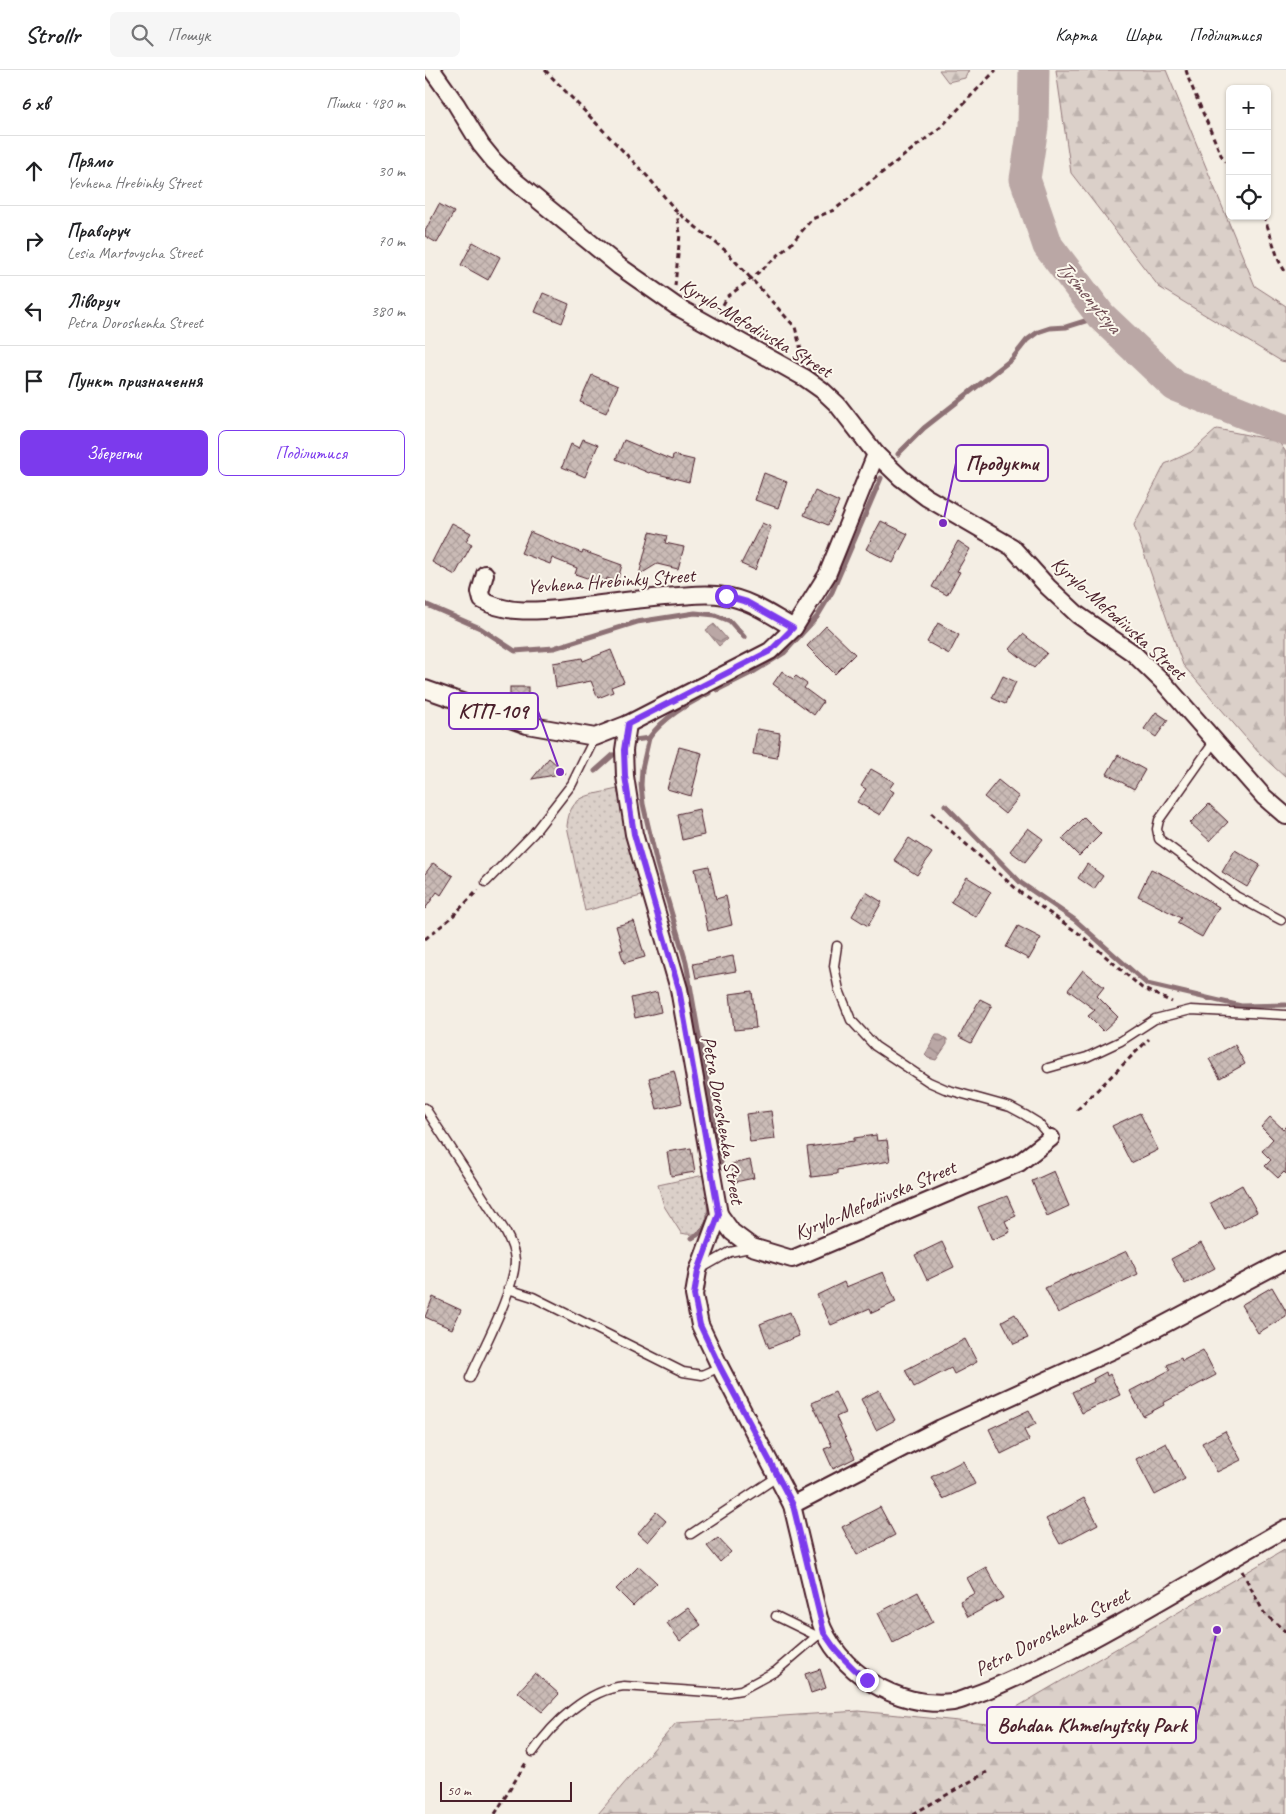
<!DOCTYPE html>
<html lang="uk">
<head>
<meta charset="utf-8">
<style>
  body { margin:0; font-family:Caveat,sans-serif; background:#f6f6f6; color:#202124 }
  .controls { position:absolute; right:15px; top:15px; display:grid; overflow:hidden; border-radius:8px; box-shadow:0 1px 4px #0004 }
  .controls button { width:45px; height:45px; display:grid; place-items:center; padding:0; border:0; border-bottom:1px solid #e0e0e0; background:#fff; color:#202124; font:25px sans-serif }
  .scale { position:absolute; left:15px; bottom:12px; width:132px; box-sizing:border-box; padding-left:5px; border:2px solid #4a1f2b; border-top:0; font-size:14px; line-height:18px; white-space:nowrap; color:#4a1f2b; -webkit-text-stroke:4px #fbf7ec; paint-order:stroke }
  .stop { position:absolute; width:15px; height:15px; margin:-11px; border:4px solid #7c3aed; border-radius:50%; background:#fff }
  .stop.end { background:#7c3aed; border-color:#fff; box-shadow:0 1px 5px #0008 }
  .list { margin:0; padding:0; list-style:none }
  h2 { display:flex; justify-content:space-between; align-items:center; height:65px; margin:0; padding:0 20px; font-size:21px }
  h2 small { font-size:16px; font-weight:400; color:#757577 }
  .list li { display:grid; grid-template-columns:32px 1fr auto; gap:15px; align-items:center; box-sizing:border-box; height:70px; padding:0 20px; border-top:1px solid #e0e0e0 }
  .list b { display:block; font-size:19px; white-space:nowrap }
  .list p { margin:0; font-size:16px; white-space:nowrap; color:#757577 }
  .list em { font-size:16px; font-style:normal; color:#757577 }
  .actions { display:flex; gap:10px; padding:15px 20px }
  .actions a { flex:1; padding:11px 0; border:1px solid #7c3aed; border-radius:8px; text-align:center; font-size:18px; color:#7c3aed }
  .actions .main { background:#7c3aed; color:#fff }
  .icon { flex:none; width:28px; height:28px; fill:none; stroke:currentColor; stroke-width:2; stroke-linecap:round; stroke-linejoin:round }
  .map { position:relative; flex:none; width:861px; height:1744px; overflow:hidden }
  header { display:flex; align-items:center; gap:30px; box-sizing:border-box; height:70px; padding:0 25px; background:#fff; border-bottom:1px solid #e0e0e0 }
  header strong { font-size:24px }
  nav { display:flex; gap:28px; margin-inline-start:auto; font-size:18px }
  .search { width:350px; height:45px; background:#f6f6f6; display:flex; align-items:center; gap:12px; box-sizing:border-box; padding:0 18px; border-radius:8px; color:#757577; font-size:19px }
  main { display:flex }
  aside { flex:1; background:#fff }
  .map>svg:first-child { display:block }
  .forest { fill:url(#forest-firs); stroke:#92787a }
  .garden { fill:url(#garden-dots); stroke:#92787a }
  .water { fill:url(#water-waves); stroke:#8d7174 }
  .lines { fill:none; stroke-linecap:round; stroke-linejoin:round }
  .stream { stroke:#8d7174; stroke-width:5 }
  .river { stroke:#baa7a5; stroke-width:31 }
  .building { fill:url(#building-cross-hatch); stroke:#4a1f2b }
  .service-casing { stroke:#4a1f2b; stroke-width:11 }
  .minor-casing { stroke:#4a1f2b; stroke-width:20 }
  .path { stroke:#4a1f2b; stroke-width:3; stroke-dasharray:5 4; stroke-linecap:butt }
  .service { stroke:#fbf7ec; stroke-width:8 }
  .minor { stroke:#fbf7ec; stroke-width:16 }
  .route { stroke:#7c3aed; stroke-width:6 }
  .labels { text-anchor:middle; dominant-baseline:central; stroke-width:4; stroke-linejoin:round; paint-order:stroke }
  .street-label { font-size:20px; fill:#4a1f2b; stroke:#fbf7ec }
  .water-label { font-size:21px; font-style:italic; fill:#714f56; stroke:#fbf7ec }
  .leader { fill:none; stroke:#7b2cbf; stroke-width:2 }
  .callout-dot { fill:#7b2cbf; stroke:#fbf7ec; stroke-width:2 }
  .callout { fill:#fbf7ec; stroke:#7b2cbf; stroke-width:2 }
  .callout-label { font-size:21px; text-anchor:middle; font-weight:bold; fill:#4a1f2b }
</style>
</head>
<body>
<header>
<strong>Strollr</strong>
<div class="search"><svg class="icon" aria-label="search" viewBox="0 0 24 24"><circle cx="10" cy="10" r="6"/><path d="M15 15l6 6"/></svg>Пошук</div>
<nav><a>Карта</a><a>Шари</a><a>Поділитися</a></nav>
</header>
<main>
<aside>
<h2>6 хв<small>Пішки · 480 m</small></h2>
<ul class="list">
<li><svg class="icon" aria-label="ahead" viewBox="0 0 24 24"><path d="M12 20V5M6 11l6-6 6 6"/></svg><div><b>Прямо</b><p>Yevhena Hrebinky Street</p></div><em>30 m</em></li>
<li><svg class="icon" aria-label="right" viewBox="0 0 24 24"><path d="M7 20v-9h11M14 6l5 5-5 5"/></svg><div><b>Праворуч</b><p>Lesia Martovycha Street</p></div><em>70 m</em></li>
<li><svg class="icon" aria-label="left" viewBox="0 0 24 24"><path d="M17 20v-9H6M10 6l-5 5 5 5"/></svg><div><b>Ліворуч</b><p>Petra Doroshenka Street</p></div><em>380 m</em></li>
<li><svg class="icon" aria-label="arrive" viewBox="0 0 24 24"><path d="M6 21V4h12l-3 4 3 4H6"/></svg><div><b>Пункт призначення</b></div></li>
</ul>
<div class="actions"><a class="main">Зберегти</a><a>Поділитися</a></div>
</aside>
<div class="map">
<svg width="861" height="1744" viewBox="0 0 861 1744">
  <defs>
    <pattern id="forest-firs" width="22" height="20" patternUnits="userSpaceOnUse" patternTransform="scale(1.25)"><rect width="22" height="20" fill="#dbd0c9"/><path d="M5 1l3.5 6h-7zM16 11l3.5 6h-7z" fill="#bdb2ad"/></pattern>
    <pattern id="garden-dots" width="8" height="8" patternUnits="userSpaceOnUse" patternTransform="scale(1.25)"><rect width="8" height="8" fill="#dbd0c9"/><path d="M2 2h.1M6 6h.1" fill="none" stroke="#bdb2ad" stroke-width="1.8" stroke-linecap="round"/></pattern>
    <pattern id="water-waves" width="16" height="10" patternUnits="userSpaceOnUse" patternTransform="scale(1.25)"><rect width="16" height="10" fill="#baa7a5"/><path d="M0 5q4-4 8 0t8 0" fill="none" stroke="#998787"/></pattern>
    <pattern id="building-cross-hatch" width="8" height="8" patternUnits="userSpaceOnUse" patternTransform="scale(1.25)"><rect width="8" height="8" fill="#cabbb6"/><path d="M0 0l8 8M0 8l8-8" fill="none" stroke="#afa09d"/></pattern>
  </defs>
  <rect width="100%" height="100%" fill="#f4eee4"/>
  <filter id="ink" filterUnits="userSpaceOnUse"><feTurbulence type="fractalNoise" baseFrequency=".02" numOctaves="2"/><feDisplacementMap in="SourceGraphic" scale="10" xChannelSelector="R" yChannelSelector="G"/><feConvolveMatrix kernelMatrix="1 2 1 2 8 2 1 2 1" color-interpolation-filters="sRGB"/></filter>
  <g filter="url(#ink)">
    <g class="forest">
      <path d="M514,0H544L540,8L523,12Z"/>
      <path d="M631,0H741L830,216L861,236V292L856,291L734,217L646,103Z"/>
      <path d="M792,359L853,371L861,382V708L834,683L758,595L709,455L740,394L766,382Z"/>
      <path d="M861,1479V1744H173L251,1653L434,1641L563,1654Z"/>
    </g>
    <g class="garden">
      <path d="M192,719L220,825L160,841L142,756C145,723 165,726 192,719Z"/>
      <path d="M279,1105C282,1125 292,1173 256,1163L239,1136L233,1115Z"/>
    </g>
    <g class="water">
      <path d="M289,554L302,569L294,576L281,560Z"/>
      <path d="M511,965H515L522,969V974L511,990L503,988L500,985Z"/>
    </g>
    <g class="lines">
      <g class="stream">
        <path d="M473,384L499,358L587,289L602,270L613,262L625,258L641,257L676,246"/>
        <path d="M0,534L55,558L90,581L129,578L212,552L270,543L290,545L305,551L319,567"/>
        <path d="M292,620L330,601L359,583L392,547L407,522L456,408"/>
        <path d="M224,668L217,699L216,715L218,734L232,794L261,892L296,1092"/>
        <path d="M210,670L224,668C239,647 261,635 284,623"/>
        <path d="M170,701L188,685"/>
        <path d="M520,735L596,813L650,850L722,914L816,936L861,935"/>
        <path d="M267,1168C281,1161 286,1150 284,1134"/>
      </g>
      <path class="river" d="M609,0L608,57L600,109L623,176L676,246L750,316L861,360"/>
    </g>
    <g class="building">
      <path d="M14,134L29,142L12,173L0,166V161Z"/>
      <path d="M48,172L75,187L63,210L36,195Z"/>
      <path d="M118,223L144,234L137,253L110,242Z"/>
      <path d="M167,305L193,316L181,343L155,332Z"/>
      <path d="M158,369L173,375L160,407L137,397L146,374L154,378Z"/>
      <path d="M199,370L247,390L248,385L269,390L264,412L225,402L224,403L191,389Z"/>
      <path d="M339,403L362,412L353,438L330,430Z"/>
      <path d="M390,421L414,432L403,455L379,445Z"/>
      <path d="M456,451L483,464L468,493L441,479Z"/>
      <path d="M27,453L46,463L41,471L47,474L30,505L7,492Z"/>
      <path d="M337,453L346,457L330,500L316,494Z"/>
      <path d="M105,462L157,483L158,481L197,495L192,512L182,508L180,514L150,504L152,498L127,488L125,494L96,483Z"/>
      <path d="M225,462L242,466L240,473L259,477L253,499L232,494L214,505Z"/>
      <path d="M533,471L545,479L532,501L535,502L522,525L507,517Z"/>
      <path d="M513,553L534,565L524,584L502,572Z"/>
      <path d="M401,556L430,584L410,604L382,576Z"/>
      <path d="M598,564L622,583L609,598L585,579Z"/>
      <path d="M186,580L199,612L186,617L188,622L173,628L166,611L131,618L128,593L157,588L158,591Z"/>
      <path d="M357,601L368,609L371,606L382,614L379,618L398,632L389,645L348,614Z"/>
      <path d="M578,606L591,612L580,634L567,628Z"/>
      <rect x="85" y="617" width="18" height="14"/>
      <path d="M731,642L743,650L731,667L719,659Z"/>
      <path d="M332,659L355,663L352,688L328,684Z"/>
      <path d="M254,677L277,683L266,726L242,719Z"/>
      <path d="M693,685L720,700L709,719L682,704Z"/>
      <path d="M124,688L141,703L107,709Z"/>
      <path d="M446,699L469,712L464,719L469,722L455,745L432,732L441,719L436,716Z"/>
      <path d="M573,710L594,727L580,744L559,727Z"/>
      <path d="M784,734L803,752L785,771L765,753Z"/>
      <path d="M274,739L279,765L257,770L252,744Z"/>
      <path d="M659,747L676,764L654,786L637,769Z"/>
      <path d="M603,758L618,769L600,792L585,781Z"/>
      <path d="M484,768L507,783L492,805L469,790Z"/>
      <path d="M810,780L835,795L822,817L797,802Z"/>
      <path d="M8,793L28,806L16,825L12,822L0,839V804Z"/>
      <path d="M662,794L678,806L669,819L653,808Z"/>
      <path d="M284,796L291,829L301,826L307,855L283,861L270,799Z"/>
      <path d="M726,799L749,810L794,837L777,867L752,853L756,848L713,826Z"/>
      <path d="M542,807L566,822L551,847L526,832Z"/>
      <path d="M441,822L457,832L443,856L427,846Z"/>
      <path d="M209,851L220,887L199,893L195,880H198L191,856Z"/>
      <path d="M593,856L616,868L604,889L581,877Z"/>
      <path d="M308,886L311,901L271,908L268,894Z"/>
      <path d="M658,900L679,917L672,926L693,947L678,961L663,946L670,940L643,920Z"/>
      <path d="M327,921L331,958L309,960L305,924Z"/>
      <path d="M232,922L236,942L210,948L206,928Z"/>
      <path d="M555,929L567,935L546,973L534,967Z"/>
      <path d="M810,975L820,994L795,1008L784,989Z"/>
      <path d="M249,1001L257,1033L232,1039L224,1008Z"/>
      <path d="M346,1041L350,1069L325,1072L321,1044Z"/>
      <path d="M715,1043L733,1080L706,1093L687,1056Z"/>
      <path d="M845,1047L858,1059L861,1056V1104L859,1102L853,1108L840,1096L846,1090L837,1081L848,1069L836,1057Z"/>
      <path d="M451,1065L452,1071L462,1070L465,1091L412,1100V1104L386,1107L382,1077L429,1071V1068Z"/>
      <path d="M266,1078L270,1102L246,1106L242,1082Z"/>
      <path d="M325,1090L329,1108L310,1112L306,1094Z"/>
      <path d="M629,1101L644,1136L622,1146L607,1111Z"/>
      <path d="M817,1115L832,1142L800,1160L785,1133Z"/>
      <path d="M582,1126L591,1146L580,1151L585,1162L567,1170L553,1137Z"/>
      <path d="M517,1172L529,1197L502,1210L490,1185Z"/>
      <path d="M776,1173L790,1198L760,1214L746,1189Z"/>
      <path d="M702,1181L713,1204L633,1243L620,1218L653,1202V1203Z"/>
      <path d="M458,1202L471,1232L447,1243L445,1238L406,1255L392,1225L419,1212L421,1217Z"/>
      <path d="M847,1217L861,1241V1246L833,1263L816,1235Z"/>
      <path d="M8,1227L36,1240L27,1259L0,1247Z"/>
      <path d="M365,1242L374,1266L344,1278L335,1254Z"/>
      <path d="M590,1244L603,1268L589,1274L577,1251Z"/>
      <path d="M540,1269L552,1292L529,1304L526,1298L489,1317L480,1300Z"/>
      <path d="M778,1280L791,1305L738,1333L739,1335L718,1346L705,1321L745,1300L742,1295L756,1288L757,1291Z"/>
      <path d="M681,1302L682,1306L685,1304L695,1325L657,1343L647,1322L669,1312L668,1309Z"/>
      <path d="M454,1320L470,1350L451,1360L436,1329Z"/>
      <path d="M410,1322L420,1343L411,1347L430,1388L408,1399L399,1379L407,1376L387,1333Z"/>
      <path d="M604,1340L611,1354L599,1360L604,1370L576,1384L564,1359Z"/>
      <path d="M800,1361L816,1390L792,1402L777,1373Z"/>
      <path d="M741,1373L760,1409L730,1425L711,1389Z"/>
      <path d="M538,1391L550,1414L518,1429L506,1407Z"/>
      <path d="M659,1428L673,1454L635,1474L621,1449Z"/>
      <path d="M455,1437L470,1465L432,1485L417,1457Z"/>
      <path d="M231,1442L241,1451L223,1472L213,1463Z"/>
      <path d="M293,1468L306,1482L295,1492L282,1476Z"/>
      <path d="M214,1496L232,1513L208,1536L191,1519Z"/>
      <path d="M561,1497L578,1528L543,1547L535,1531L550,1523L542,1508Z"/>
      <path d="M493,1522L508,1552L468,1573L453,1543Z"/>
      <path d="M263,1538L276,1555L255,1571L242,1553Z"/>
      <path d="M395,1599L401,1618L386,1623L380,1604Z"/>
      <path d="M110,1603L134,1624L117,1642L93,1622Z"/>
    </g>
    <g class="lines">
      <g class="service-casing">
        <g id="service">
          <path d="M789,672L734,750L732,759L734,769L811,826L856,850"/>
          <path d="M61,812L108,764L147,714L170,667"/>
          <path d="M412,876L409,896L414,920L426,950L450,976L504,1012L520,1019L585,1037L600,1045L613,1053L626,1068"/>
          <path d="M623,998L662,987L696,971L730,949L766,940L861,945"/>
          <path d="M0,1038L80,1161C85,1170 89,1179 90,1190C90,1220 58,1278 45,1308"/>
          <path d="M277,1198L305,1182L325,1178"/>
          <path d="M83,1219L108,1227L258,1302L277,1305L295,1297"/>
          <path d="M266,1464L352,1407"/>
          <path d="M351,1546L392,1566"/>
          <path d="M108,1682C128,1653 162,1620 199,1616L298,1623L316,1620L351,1601L392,1566L399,1563"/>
        </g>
      </g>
      <g class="minor-casing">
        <g id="minor">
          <path d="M7,0L31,34L56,75L69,91L90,111L194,196L251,236L380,308L397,320L412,334L451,384L476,408L501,427L587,477L623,517L653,545L708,583L739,613L839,727L861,746"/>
          <path d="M60,504L55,522L57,530C84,546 121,540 151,537C185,533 219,528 254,526C269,525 284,523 299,526C324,529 347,546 369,558"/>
          <path d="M0,619L102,655L170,667L203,654L345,581L369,558L402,505L451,384"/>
          <path d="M203,654L199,680L200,706L209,764L254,919L294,1144L273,1201L269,1225L275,1255L295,1297L367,1435L394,1548C411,1602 473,1639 528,1632C535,1631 541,1628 546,1626C568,1619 588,1609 609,1599C695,1557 778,1505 861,1458"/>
          <path d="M294,1144L307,1162L327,1177L367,1189L594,1093L626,1068"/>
          <path d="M367,1435L516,1358L702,1274L861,1190"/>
        </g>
      </g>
      <g class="path">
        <path d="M120,0L223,107L252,142L301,181L370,257L378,288"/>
        <path d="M761,0L764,10L796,85L805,96"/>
        <path d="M839,146L854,191L861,203"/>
        <path d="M250,216L255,164L252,143"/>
        <path d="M294,243L302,227L326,209L366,174L387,149L409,140L516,57L571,0"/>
        <path d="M506,743L596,823L656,865L717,918L747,932"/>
        <path d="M0,869L26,848L53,820"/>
        <path d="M652,1040L724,969"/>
        <path d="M817,1501L839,1543L861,1562"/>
        <path d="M70,1744L102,1691"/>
        <path d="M488,1744L562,1702"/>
      </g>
      <use href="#service" class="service"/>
      <use href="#minor" class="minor"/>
    </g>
  </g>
  <g class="lines" filter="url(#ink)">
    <path class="route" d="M301,526L322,532L368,558L345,581L203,654L199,680L200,706L209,764L254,919L294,1144L273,1201L269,1225L275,1255L295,1297L368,1435L399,1563C411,1582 424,1596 442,1610"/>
  </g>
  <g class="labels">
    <g class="street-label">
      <text transform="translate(331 258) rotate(31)">Kyrylo-Mefodiivska Street</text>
      <text transform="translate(186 511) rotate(-4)">Yevhena Hrebinky Street</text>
      <text transform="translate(694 548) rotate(42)">Kyrylo-Mefodiivska Street</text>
      <text transform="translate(298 1050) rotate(80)">Petra Doroshenka Street</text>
      <text transform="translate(450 1130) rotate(-23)">Kyrylo-Mefodiivska Street</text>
      <text transform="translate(627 1562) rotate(-27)">Petra Doroshenka Street</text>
    </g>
    <g class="water-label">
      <text transform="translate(664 226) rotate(50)">Tyśmenytsya</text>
    </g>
  </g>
  <path class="leader" d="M518 453L531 393M135 702L113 641M792 1560L771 1655"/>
  <g class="callout-dot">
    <circle cx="518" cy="453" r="5"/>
    <circle cx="135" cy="702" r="5"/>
    <circle cx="792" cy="1560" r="5"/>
  </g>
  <g class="callout">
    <rect x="531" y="375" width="92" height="36" rx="5"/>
    <rect x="24" y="623" width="89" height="36" rx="5"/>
    <rect x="562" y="1637" width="209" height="36" rx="5"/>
  </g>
  <g class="callout-label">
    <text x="577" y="400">Продукти</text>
    <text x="68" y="648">КТП-109</text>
    <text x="667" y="1662">Bohdan Khmelnytsky Park</text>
  </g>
</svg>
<div class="controls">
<button>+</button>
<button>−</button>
<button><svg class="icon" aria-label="locate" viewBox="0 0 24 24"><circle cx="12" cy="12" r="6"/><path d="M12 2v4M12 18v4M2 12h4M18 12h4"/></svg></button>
</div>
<div class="scale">50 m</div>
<div class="stop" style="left:301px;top:526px"></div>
<div class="stop end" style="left:442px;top:1610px"></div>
</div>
</main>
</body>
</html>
